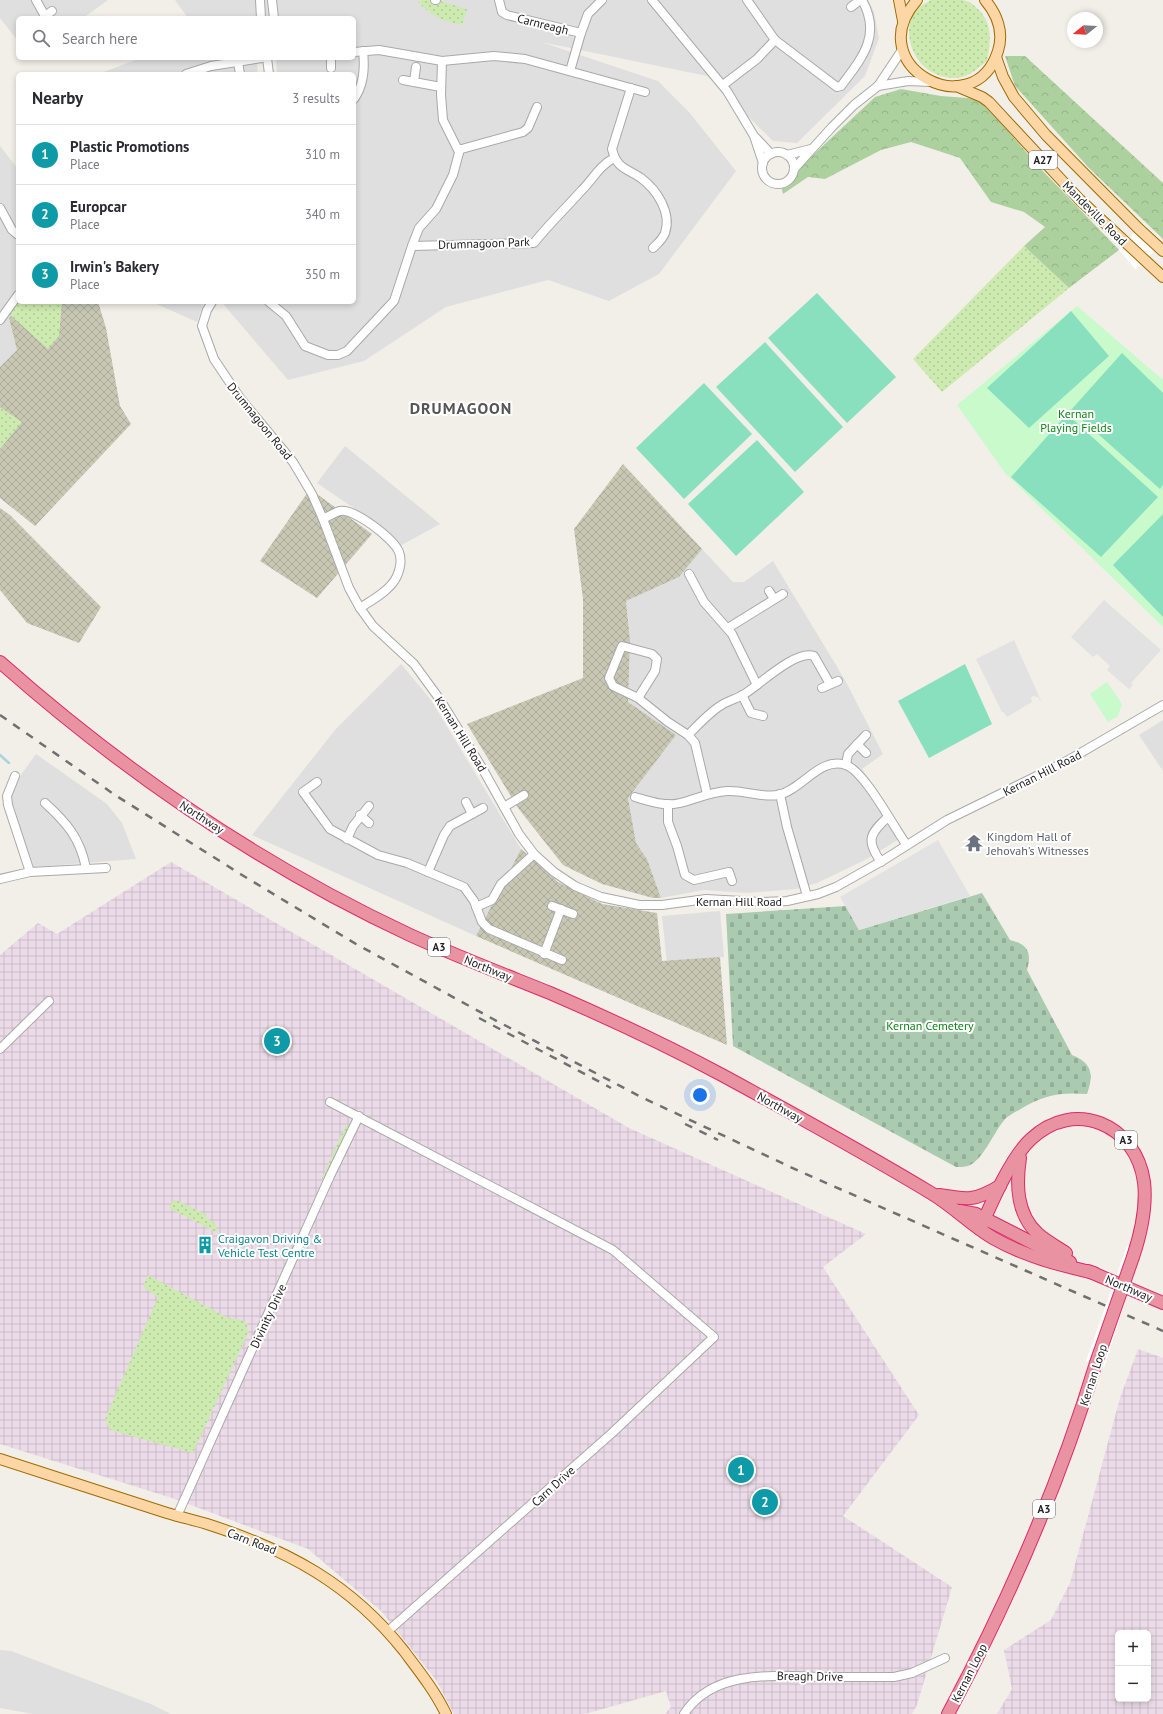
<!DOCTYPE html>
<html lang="en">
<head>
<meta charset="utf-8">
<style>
  body { margin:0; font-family:"PT Sans",sans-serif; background:#f2f2f3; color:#2b2b33 }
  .controls { position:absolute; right:12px; bottom:12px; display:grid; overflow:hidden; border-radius:6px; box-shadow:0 2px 6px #0003 }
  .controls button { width:36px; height:36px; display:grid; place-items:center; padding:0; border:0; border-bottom:1px solid #e1e1e2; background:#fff; color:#2b2b33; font:20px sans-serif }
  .compass { position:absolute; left:1067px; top:12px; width:36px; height:36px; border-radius:50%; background:#fff; box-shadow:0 2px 6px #0003; rotate:252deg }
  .you { position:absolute; left:700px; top:1095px; width:14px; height:14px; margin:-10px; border:3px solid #fff; border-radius:50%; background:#1a73e8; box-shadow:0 0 0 6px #1a73e833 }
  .badge { display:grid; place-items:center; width:26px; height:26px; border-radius:50%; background:#1a73e8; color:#fff; font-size:13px; font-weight:700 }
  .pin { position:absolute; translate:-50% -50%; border:2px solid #fff; box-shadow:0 1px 4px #0006 }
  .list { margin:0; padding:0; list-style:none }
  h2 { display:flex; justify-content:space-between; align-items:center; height:52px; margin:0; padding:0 16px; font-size:17px }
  h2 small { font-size:13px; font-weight:400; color:#7c7c81 }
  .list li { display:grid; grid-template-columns:26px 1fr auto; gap:12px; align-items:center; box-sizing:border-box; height:60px; padding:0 16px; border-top:1px solid #e1e1e2 }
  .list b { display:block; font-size:15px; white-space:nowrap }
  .list p { margin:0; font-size:13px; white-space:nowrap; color:#7c7c81 }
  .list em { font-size:13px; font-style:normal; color:#7c7c81 }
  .icon { flex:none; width:22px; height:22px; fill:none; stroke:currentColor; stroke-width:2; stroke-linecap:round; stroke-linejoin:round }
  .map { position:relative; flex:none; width:1163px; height:1714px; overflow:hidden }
  .search { position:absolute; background:#fff; box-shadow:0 2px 6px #0003; left:16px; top:16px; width:340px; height:44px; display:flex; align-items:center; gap:10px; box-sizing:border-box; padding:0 14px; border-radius:6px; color:#7c7c81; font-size:15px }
  .panel { position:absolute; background:#fff; box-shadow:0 2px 6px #0003; left:16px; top:72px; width:340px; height:232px; border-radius:6px }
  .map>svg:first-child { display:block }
  .residential { fill:#e0dfdf }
  .industrial { fill:url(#industrial-grid); fill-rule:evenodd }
  .construction { fill:url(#construction-cross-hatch) }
  .grass { fill:url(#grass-dots) }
  .forest { fill:url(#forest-crowns) }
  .cemetery { fill:url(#cemetery-stones) }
  .park { fill:#c8facc }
  .pitch { fill:#88e0be }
  .parking { fill:#e2e2e2 }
  .pier { fill:#fff }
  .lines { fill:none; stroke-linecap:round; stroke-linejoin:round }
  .stream { stroke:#aad3df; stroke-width:2.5 }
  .minor-casing { stroke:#a9a9a9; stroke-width:10 }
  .major-casing { stroke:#a06b00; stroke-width:12 }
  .highway-casing { stroke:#dc2a67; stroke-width:14 }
  .minor { stroke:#fff; stroke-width:8 }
  .major { stroke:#fcd6a4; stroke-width:10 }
  .highway { stroke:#e892a2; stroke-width:12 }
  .rail { stroke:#707070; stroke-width:2.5; stroke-dasharray:8 8; stroke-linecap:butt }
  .highway-bridge-casing { stroke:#dc2a67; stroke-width:14; stroke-linecap:butt }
  .highway-bridge { stroke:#e892a2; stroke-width:12 }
  .labels { text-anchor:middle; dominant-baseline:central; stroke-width:4; stroke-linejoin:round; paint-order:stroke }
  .shield { fill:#fff; stroke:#646464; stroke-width:1 }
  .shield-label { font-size:11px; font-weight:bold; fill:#222 }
  .street-label { font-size:12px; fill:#222; stroke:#fff }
  .park-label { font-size:12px; fill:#0c8416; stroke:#fff }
  .worship-label { font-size:12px; fill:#5b616d; stroke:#fff; text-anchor:start }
  .culture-label { font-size:12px; fill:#0d838f; stroke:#fff; text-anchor:start }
  .district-label { font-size:16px; font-weight:bold; letter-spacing:1px; fill:#555; stroke:#fff }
</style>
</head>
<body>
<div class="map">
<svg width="1163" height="1714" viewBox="0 0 1163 1714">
  <defs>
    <pattern id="industrial-grid" width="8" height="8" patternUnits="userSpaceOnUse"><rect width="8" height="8" fill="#ebdbe8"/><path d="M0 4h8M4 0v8" fill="none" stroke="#c9bcc7"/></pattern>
    <pattern id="construction-cross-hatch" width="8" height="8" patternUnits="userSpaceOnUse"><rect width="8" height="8" fill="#c7c7b4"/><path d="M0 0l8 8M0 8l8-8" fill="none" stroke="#abab9a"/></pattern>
    <pattern id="grass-dots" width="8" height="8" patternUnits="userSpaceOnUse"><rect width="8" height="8" fill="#cdebb0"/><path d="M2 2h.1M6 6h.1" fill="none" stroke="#b0c997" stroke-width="1.8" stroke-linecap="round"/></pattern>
    <pattern id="forest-crowns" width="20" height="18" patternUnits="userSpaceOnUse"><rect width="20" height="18" fill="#add19e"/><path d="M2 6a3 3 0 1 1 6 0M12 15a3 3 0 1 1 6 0" fill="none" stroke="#95b388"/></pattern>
    <pattern id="cemetery-stones" width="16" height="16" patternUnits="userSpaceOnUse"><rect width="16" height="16" fill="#aacbaf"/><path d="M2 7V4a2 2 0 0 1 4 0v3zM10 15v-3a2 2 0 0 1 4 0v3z" fill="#92ae96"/></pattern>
  </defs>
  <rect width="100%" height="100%" fill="#f2efe9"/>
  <g class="residential">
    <path d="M0,0H108L83,18H18V41L0,18Z"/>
    <path d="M175,0H868L874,12L879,38L865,76L797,143L773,141L707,76L541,42L658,81L689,112L736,171L659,274L609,301L548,280L446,307L364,361L288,380L224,305L225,302H354V74H277L276,58H354V18H188Z"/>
    <path d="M141,58H258L257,74H98Z"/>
    <path d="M0,146L18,169V302H25L9,318L17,350L0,367Z"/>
    <path d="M152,302H204L197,322Z"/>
    <path d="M345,446L440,524L400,546L380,526L317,483Z"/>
    <path d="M702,549L733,582H744L773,561L845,680L883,754L862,769L906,835L865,860L817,883L796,889L747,893L704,890L661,898L647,859L636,843L628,798L676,735L628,702L630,641L626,601L679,577Z"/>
    <path d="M401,664L431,700L521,849L476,936L252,835L335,730Z"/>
    <path d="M1163,720V771L1139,735Z"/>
    <path d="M36,754L107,804L122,823L136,859L34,867L11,810L10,790Z"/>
    <path d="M720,911L724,957L667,963L662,916Z"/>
    <path d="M0,1650L11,1651L151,1704L171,1714H33L0,1708Z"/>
  </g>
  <g class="industrial">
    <path d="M171,862L629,1128L866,1234L823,1267L919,1415L843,1516L952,1587L917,1705L912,1714H665L671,1707L666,1691L585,1714H454L436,1680L381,1611L308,1549L175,1499L0,1444V955L38,923L57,934Z"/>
    <path d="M1138,1349L1163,1358V1714H997L1012,1689L1004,1650L1051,1620L1070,1583L1120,1398ZM1118,1633H1148V1699H1118Z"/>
  </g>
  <g class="construction">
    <path d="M25,302H98L106,328L120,406L131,424L35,526L0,498V367L17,350L9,318Z"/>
    <path d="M623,464L702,549L679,577L626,601L630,641L628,702L676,735L628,798L636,843L647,859L661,898H653L602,884L563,865L518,808L467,724L583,678V599L574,529Z"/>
    <path d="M310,489L372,534L317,598L260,561Z"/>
    <path d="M0,508L10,515L101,607L79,643L27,623L0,590Z"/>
    <path d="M521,849L558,882L602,904L657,913L662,961L720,957L727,1045L476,936Z"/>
  </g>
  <g class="grass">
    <path d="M422,0H434V3L436,6L440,1L467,9L462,25C444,22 431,16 418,2Z"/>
    <path d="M931,0C941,0 952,0 962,0C969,1 973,4 978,9C993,24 991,41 987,61C978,68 968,78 955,78C928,78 909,57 909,31C909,24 912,13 918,8C921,5 927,3 931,0Z"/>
    <path d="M1024,246L1069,288L942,392L913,359Z"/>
    <path d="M19,302H62L59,336L48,349L8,313Z"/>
    <path d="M0,407L22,422L0,449Z"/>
    <path d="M347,1122L348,1131L323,1182L322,1178Z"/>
    <path d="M174,1199L207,1215L206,1218L215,1223L218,1233L169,1208Z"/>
    <path d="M148,1275L228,1318L242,1320L248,1324L247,1328L249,1331L193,1453L110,1430L105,1419L158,1297L143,1287Z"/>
  </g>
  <g class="forest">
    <path d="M1005,56H1025L1163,183V239L1089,168L1015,86Z"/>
    <path d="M901,89L941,96L980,99L1040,168L1119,250L1069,288L1024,246L1045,227L1024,212L991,202L960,158L911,142L881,150L825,179L808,177L783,194L781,185L875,97Z"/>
  </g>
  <path class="cemetery" d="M982,893L1010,940C1028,944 1032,953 1027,970L1072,1055C1092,1063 1094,1074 1087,1094C1059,1092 1043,1095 1019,1110C1015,1112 1010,1115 1006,1118C994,1131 983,1161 968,1166C965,1167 959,1167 956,1167L733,1046L726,914L846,906L859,930Z"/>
  <g class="park">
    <path d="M1077,306L1163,380V627L1005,473L957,405Z"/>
    <path d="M1107,682L1122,704L1118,716L1108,722L1090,694Z"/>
  </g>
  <g class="pitch">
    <path d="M817,293L896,377L847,423L768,338Z"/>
    <path d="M1071,311L1109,356L1029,428L987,388Z"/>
    <path d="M765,342L843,427L795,472L716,387Z"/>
    <path d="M1122,353L1163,393V485L1160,489L1071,410Z"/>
    <path d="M704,383L752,434L684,499L636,448Z"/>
    <path d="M1067,414L1158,497L1101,557L1011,477Z"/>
    <path d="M757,440L804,492L736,556L688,504Z"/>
    <path d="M1163,514V617L1113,565Z"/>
    <path d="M965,664L992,724L929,758L898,701Z"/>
  </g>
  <g class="parking">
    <path d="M1104,600L1161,650L1131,683L1133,685L1129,689L1107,670L1110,666L1097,654L1093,657L1071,637Z"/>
    <path d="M1014,640L1042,703L1038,697L1033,696L1031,698L1032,702L1007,717L1004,712H1002L976,659Z"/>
    <path d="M938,840L970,896L859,930L840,897Z"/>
  </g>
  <g class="pier">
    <path d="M1143,223L1163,242L1136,270L1119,250Z"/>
    <path d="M1144,1242L1104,1368L1086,1361L1127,1246Z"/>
  </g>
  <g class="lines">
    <path class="stream" d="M0,755L9,763"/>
    <g class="minor-casing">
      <g id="minor">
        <path d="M36,0L46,18"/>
        <path d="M260,0L261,18"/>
        <path d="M272,0L274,18"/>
        <path d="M435,0H436"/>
        <path d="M499,0L502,12L507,15L581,33"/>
        <path d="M652,0L727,91L754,136L763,163"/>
        <path d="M747,0L775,40L837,87L841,86C862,58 882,35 862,0"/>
        <path d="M851,7L860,0"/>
        <path d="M45,16L52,11"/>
        <path d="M354,52L379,50L442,61L494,56L525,59L645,92"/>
        <path d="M267,58L269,74"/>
        <path d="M331,58V68"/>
        <path d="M442,61L441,95L443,120L458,150L523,132L528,128L537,107"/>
        <path d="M238,62L240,74"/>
        <path d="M570,71L581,33L588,14L602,0"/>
        <path d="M186,74L211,66L262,58"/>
        <path d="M403,80L441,87"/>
        <path d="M414,82L416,67"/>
        <path d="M723,85L757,59L775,40"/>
        <path d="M878,86L908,81L931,82"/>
        <path d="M631,88L612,149C617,169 626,168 641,178C657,190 672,213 665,233C663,239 657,244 653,248"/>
        <path d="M354,99C364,85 365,68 363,51"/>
        <path d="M756,138L771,154"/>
        <path d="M460,149L453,175L436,209L419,228L412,246L534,243C549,224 566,208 582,190C594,178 599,166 614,158"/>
        <circle cx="778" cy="168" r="16"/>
        <path d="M787,155L811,149"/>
        <path d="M794,169L832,127L854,105L878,86L902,50"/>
        <path d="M0,208L12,230L18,235"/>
        <path d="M212,302L207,310L202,326L214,359L240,398L293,462L312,494L323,519L349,588L360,608L373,626L414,664L441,701L481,766L519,834L534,854L554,872L575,886L601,897L639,905H662L706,899L760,902L787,901L818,894L836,887L882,861L947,820L1065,762L1163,705"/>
        <path d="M269,302L286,316L305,346L328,355H338L347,351L394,301L412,246"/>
        <path d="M0,320L18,295"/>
        <path d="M323,519C329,516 335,512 340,511C354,508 394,539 399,552C402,560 400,569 397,576C391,590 372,600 360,608"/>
        <path d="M689,574L704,602L732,634L757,685"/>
        <path d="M769,591L774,599"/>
        <path d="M728,628L783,594"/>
        <path d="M822,688L838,681"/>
        <path d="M742,695L751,713L763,716"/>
        <path d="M638,698L655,671L657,659L652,654L622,646L609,678L613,686L638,698L668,722L688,735"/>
        <path d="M857,744L866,753"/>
        <path d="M846,765L848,754L866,735"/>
        <path d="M15,776L7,796L8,805L30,872"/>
        <path d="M317,782L303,792L330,829L378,855L407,863L464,887L474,901L482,922L489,929L562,960"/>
        <path d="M707,794L695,743L688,735C698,725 709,713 720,706C727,701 736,699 743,695C758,686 796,649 814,656L830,684"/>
        <path d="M780,794L787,827L807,896"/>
        <path d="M635,797C649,801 665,807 680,803C696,799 710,792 727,791C744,790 762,798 778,795C802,790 820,756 846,765C865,772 893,826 906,844"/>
        <path d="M466,802L472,814"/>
        <path d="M45,803C67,823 80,838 86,868"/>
        <path d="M668,804V822L677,846L685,875L694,880L729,872L732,881"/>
        <path d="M504,807L524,795"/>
        <path d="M360,815L369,823"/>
        <path d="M347,839L353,826L369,806"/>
        <path d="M881,862C866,841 869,834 888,817"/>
        <path d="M428,872L444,835L450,826L483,808"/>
        <path d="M0,879L30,872L106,868"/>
        <path d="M552,906L573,914"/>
        <path d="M476,907L492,900L501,884L534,854"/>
        <path d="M544,954L561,909"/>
        <path d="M0,1049L49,1001"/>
        <path d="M330,1102L613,1250L714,1337L612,1433L388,1631"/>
        <path d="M177,1516L330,1176L359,1116"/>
        <path d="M684,1714C714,1668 777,1676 824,1677C848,1677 871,1677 894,1677L912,1673L945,1658"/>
      </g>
    </g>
    <g class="major-casing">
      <g id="major">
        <path d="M899,0L903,21"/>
        <path d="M917,0C859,66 974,127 998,51C1004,32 997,14 985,0"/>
        <path d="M996,57L1003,77L1014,97L1046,135L1138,228L1163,251"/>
        <path d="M956,86L982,97L989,102L1080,200L1163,277"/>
        <path d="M0,1459C56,1477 111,1495 167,1513C180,1517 194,1520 207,1524C288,1550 351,1584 404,1651C419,1671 435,1691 446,1714"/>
      </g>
    </g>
    <g class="highway-casing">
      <g id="highway">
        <path d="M0,662C123,771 260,865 410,935C456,956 503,974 550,993C608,1018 666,1045 722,1075C792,1113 863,1152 931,1193C953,1206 971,1225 993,1238C1024,1256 1060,1265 1094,1273"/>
        <path d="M1020,1158C1016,1184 1016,1214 1038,1234C1046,1241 1057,1247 1066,1253"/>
        <path d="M939,1195C968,1200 975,1201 1000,1186"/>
        <path d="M960,1211L976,1214L1070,1262"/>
        <path d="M980,1229C991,1204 1011,1157 1031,1139C1074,1098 1136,1124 1144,1182C1147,1207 1141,1233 1133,1257"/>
        <path d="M1088,1271L1163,1303"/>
        <path d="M948,1714C1008,1602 1059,1485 1096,1363"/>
      </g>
    </g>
    <use href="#minor" class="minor"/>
    <use href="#major" class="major"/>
    <use href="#highway" class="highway"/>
    <g class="rail">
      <path d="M0,715L115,795L242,875L356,944L493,1019L641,1097L799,1171L1163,1331"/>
      <path d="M479,1018L611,1088"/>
      <path d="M685,1124L718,1140"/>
    </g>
    <g class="highway-bridge-casing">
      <path id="highway-bridge" d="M1096,1363L1133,1257"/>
    </g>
    <use href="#highway-bridge" class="highway-bridge"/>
  </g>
  <defs>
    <g id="temple-bare" transform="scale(1.38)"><path d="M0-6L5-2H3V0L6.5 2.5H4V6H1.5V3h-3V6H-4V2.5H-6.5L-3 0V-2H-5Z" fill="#6b7280" stroke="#fff" stroke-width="2.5" paint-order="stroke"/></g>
    <g id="building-bare" transform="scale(1.38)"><path d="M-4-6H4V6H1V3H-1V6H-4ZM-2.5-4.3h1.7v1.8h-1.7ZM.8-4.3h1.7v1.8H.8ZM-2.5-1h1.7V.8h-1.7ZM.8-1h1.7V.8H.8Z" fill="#0f9aa8" stroke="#fff" stroke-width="2.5" paint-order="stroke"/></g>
  </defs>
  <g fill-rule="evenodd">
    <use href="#temple-bare" x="974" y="843"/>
    <use href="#building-bare" x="205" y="1245"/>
  </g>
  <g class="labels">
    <g class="shield">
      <rect x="1029" y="151" width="28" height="18" rx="3"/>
      <rect x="428" y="938" width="22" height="18" rx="3"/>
      <rect x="1115" y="1131" width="22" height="18" rx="3"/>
      <rect x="1033" y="1500" width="22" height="18" rx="3"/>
    </g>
    <g class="shield-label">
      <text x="1043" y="160">A27</text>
      <text x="439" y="947">A3</text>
      <text x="1126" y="1140">A3</text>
      <text x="1044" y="1509">A3</text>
    </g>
    <g class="street-label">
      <text transform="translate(543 24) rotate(14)">Carnreagh</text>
      <text transform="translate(1095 213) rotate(45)">Mandeville Road</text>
      <text transform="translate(484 243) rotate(-2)">Drumnagoon Park</text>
      <text transform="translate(260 421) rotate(51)">Drumnagoon Road</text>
      <text transform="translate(461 734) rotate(58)">Kernan Hill Road</text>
      <text transform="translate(1042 773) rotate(-27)">Kernan Hill Road</text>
      <text transform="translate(202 817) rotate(33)">Northway</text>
      <text x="739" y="901">Kernan Hill Road</text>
      <text transform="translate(488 968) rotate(22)">Northway</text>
      <text transform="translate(780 1107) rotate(29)">Northway</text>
      <text transform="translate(1129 1288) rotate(23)">Northway</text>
      <text transform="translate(268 1316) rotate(-65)">Divinity Drive</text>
      <text transform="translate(1093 1375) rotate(-72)">Kernan Loop</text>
      <text transform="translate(553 1486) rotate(-42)">Carn Drive</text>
      <text transform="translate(252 1541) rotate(21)">Carn Road</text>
      <text transform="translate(969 1673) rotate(-63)">Kernan Loop</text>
      <text transform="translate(810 1676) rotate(1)">Breagh Drive</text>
    </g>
    <g class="park-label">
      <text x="1076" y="413">Kernan<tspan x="1076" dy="14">Playing Fields</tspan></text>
      <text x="930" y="1025">Kernan Cemetery</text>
    </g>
    <g class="worship-label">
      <text x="987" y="836">Kingdom Hall of<tspan x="987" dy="14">Jehovah's Witnesses</tspan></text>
    </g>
    <g class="culture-label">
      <text x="218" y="1238">Craigavon Driving &amp;<tspan x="218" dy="14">Vehicle Test Centre</tspan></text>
    </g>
    <g class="district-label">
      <text x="461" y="408">DRUMAGOON</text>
    </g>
  </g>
</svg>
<div class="controls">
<button>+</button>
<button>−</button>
</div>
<svg class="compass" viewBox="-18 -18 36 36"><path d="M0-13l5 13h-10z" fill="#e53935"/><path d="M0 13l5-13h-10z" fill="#7c7c81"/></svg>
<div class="you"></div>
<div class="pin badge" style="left:741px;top:1470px;background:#0f9aa8">1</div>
<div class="pin badge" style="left:765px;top:1502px;background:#0f9aa8">2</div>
<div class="pin badge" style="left:277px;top:1041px;background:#0f9aa8">3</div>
<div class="search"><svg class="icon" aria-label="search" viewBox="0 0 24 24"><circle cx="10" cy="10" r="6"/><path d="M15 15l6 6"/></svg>Search here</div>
<section class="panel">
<h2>Nearby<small>3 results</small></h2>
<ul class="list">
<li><span class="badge" style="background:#0f9aa8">1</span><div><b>Plastic Promotions</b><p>Place</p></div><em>310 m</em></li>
<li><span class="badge" style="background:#0f9aa8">2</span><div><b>Europcar</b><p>Place</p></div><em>340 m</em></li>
<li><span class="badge" style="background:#0f9aa8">3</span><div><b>Irwin's Bakery</b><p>Place</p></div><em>350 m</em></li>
</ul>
</section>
</div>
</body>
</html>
